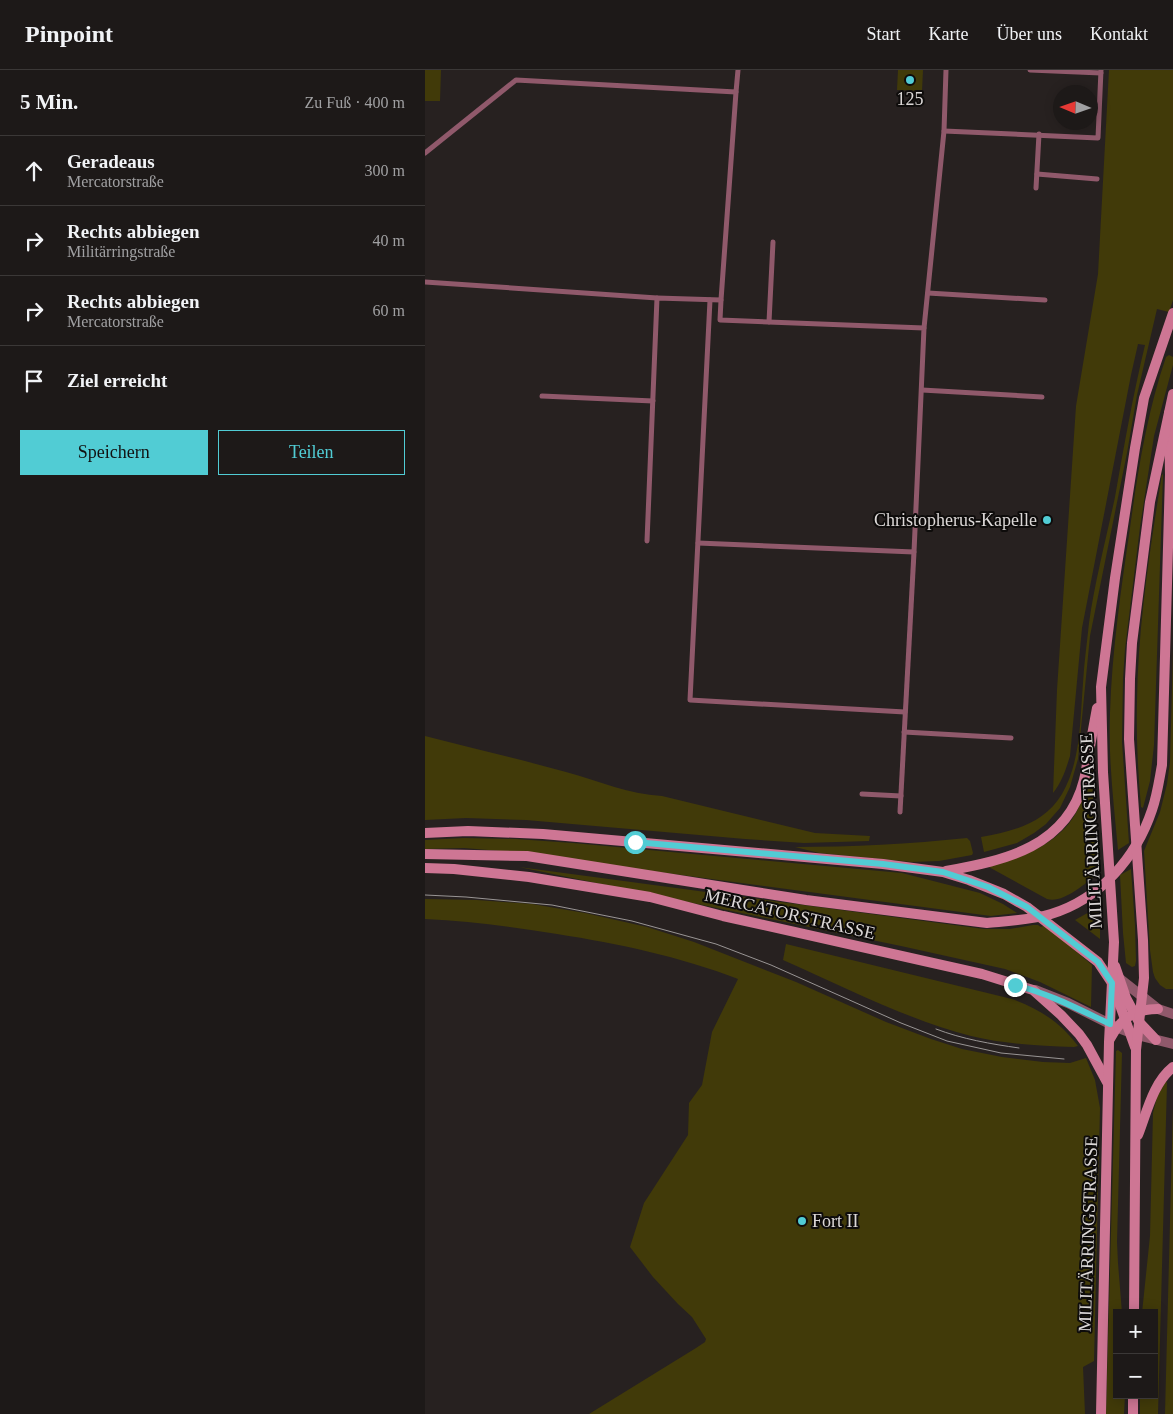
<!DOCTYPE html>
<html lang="de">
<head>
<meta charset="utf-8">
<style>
  body { margin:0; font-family:Georgia,serif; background:#2a2625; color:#f1f3f6 }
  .controls { position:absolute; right:15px; bottom:15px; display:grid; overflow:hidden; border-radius:0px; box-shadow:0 2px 12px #0003 }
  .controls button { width:45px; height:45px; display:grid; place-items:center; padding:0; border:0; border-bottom:1px solid #3b3837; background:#1d1918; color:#f1f3f6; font:25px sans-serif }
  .compass { position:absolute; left:628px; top:15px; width:45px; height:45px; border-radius:50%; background:#1d1918; box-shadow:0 2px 12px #0003; rotate:272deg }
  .stop { position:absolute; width:15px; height:15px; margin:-11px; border:4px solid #51ccd4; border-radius:50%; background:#fff }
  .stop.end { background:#51ccd4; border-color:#fff; box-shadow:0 1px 5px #0008 }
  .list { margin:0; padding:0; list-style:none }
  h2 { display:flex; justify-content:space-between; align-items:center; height:65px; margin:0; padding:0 20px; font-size:21px }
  h2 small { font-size:16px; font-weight:400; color:#a0a0a2 }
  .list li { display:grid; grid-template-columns:32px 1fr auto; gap:15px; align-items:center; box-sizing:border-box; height:70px; padding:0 20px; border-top:1px solid #3b3837 }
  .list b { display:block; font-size:19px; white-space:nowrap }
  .list p { margin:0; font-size:16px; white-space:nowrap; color:#a0a0a2 }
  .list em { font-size:16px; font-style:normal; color:#a0a0a2 }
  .actions { display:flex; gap:10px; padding:15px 20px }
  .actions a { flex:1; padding:11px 0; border:1px solid #51ccd4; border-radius:0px; text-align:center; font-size:18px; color:#51ccd4 }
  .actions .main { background:#51ccd4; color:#111 }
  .icon { flex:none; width:28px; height:28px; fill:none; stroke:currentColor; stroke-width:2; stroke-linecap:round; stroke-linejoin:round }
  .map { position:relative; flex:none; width:748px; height:1344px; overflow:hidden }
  header { display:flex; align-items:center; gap:30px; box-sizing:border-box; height:70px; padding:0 25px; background:#1d1918; border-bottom:1px solid #3b3837 }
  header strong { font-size:24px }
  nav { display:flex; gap:28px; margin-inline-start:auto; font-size:18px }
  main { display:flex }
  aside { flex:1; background:#1d1918 }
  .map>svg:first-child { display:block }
  .green { fill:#413a09 }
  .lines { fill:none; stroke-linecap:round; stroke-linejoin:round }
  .service { stroke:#90596b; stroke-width:5 }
  .tertiary { stroke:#90596b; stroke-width:10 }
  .secondary { stroke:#ce7694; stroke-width:10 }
  .tram { stroke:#999594; stroke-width:1 }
  .route { stroke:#51ccd4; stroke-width:6 }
  .poi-dot { fill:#51ccd4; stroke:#0e0c0b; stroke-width:2 }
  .labels { text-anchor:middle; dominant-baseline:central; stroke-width:4; stroke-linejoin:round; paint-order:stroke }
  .poi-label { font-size:18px; fill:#dcd8d7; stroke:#0e0c0b }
  .street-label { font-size:18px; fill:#dcd8d7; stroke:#0e0c0b }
</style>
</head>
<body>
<header>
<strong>Pinpoint</strong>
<nav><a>Start</a><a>Karte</a><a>Über uns</a><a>Kontakt</a></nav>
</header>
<main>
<aside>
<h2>5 Min.<small>Zu Fuß · 400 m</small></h2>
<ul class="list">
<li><svg class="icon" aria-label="ahead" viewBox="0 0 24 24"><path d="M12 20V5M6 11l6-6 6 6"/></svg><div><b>Geradeaus</b><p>Mercatorstraße</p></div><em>300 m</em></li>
<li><svg class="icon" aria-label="right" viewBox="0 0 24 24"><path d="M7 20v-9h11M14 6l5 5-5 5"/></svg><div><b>Rechts abbiegen</b><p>Militärringstraße</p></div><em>40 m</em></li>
<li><svg class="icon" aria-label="right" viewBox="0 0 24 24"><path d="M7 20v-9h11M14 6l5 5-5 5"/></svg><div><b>Rechts abbiegen</b><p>Mercatorstraße</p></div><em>60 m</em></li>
<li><svg class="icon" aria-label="arrive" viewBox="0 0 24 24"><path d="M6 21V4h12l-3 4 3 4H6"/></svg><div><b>Ziel erreicht</b></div></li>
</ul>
<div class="actions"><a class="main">Speichern</a><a>Teilen</a></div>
</aside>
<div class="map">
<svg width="748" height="1344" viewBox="0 0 748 1344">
  <rect width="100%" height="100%" fill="#272120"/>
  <g class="green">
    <path d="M0,0H16L15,31H0Z"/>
    <path d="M473,0H498L497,21L472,20Z"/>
    <path d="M684,0H748V230L744,242L732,239L712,325L702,383L665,566L653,689L645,717L635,738L621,754L609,763L592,773L559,782L556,767C588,761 619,754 637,724C656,691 655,650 658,613C659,593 662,573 664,553C670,511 681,469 690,427C699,376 708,325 720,275L713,274L706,305L657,558L645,686C641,699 637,712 628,723L632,620L651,336L673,204Z"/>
    <path d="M744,285L748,287V295L729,366L715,457L700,579L698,609L697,672L704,773L693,780C689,735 683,689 685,643C687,581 696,519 705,458C713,400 722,343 741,287Z"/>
    <path d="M737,404L738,405L729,675L725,711L718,738L716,737C713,702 711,667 712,631C713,556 725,479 737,404Z"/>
    <path d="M748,578V919H741L735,915L730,908L728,902L725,880L719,781L735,742L742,714L745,692Z"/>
    <path d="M0,666C47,678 94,689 141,702C174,711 203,724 237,726L390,763L445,766L444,771L379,773L320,769L101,750L41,748L0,750Z"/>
    <path d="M668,685V741L672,804C660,814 637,834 622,829L562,796C598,787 640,773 655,734C661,719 664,701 668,685Z"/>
    <path d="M39,768L91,769L148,773L477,803L555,823L578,834L592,843L566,846L75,781L39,778L0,779V770Z"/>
    <path d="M542,768L545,771L548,783L547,785L514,791L487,792L394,783L370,777C427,777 485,774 542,768Z"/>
    <path d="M94,797L559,859H585L608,855H613L616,857L620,855L667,895L666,937L615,912L580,899L476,876Z"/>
    <path d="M706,799L710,856L711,891L710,896L707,897L701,893L698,863L695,805Z"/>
    <path d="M0,829L52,830L107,834L160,843L222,857L269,872L371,912L461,952L506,969L537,979L577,987L618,992L645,993L661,988L670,1010L675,1038L669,1291L658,1297L660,1344H164L271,1278L280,1272L281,1269L267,1247L253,1234L228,1207L205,1177L219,1133L263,1065L264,1033L277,1015L287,962L313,909C253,886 195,874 132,864C88,857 44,851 0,849Z"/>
    <path d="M675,836V869L650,850Z"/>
    <path d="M361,874L587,929C615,939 636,953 653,976L649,977C614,976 580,974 546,966C481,949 419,917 358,890Z"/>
    <path d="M693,980L697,983L692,1172L693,1193L697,1243H692V1325H700L699,1344H681L691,981Z"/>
    <path d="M741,1011L742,1013L733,1344H715V1325H729V1243H717L725,1166L728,1043L732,1027Z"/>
    <path d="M748,1016V1344H740L748,1036Z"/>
  </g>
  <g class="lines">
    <g class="service">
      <path d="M605,0L676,3"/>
      <path d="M519,61L673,68L676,0"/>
      <path d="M0,83L91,10L311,22L313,0"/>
      <path d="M612,104L672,109"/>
      <path d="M611,118L614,64"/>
      <path d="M0,212L232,228"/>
      <path d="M503,223L620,230"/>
      <path d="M285,230L265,630L480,642"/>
      <path d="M344,252L348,172"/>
      <path d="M499,258L519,61L521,0"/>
      <path d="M497,320L617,327"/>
      <path d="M117,326L228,331"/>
      <path d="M222,471L232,228L296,230L311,22"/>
      <path d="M273,473L489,482L499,258L295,250L296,230"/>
      <path d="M479,662L586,668"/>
      <path d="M437,724L476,726"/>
      <path d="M475,742L489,482"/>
    </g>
    <g class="tertiary">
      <path d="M690,905L733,939L748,944"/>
      <path d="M610,920L643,933L691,957L712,965L748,974"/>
    </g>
    <g class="secondary">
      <path d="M0,763L43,761L118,764L458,794L518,802L544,810L579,824L602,837L673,892L687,913L710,977"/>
      <path d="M0,784L102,786L381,830L562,853C583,851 606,850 626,844C675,829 711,788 727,740C732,726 734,711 737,695L745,405L744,343"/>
      <path d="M0,798L29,799L104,807L225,827L298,846L557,904L608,920L636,945L654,964L662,975L682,1012"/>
      <path d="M521,801C581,790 642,777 659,710C661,702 662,694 663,687C666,671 669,654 672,638"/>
      <path d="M690,896L701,928L714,952L731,970"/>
      <path d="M685,969C696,948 710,939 733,939"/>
      <path d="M713,1065C722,1042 728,1013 748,997"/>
      <path d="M709,1243L711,980L719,908L718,870L704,669L705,609L707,573L725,432L748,324"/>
      <path d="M676,1344L684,972L689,872L678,702L676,617L690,508L710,378L719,328L748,243"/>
      <path d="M708,1344V1325"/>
    </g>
    <g class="tram">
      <path d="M0,825L41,827L127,835L207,851L291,874L346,895L476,953L522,971L576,983L639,989"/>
      <path d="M511,959C537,969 566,974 594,978"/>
    </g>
  </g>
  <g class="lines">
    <path class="route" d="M210,772L458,794L518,802L563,817L602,837L673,892L687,913L685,954C653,939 625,924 590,915"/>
  </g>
  <g class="poi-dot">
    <circle cx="485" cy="10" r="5"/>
    <circle cx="622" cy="450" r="5"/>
    <circle cx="377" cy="1151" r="5"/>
  </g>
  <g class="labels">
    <g class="poi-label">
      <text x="485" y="29">125</text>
      <text x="612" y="450" text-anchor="end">Christopherus-Kapelle</text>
      <text x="387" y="1151" text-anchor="start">Fort II</text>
    </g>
    <g class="street-label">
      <text transform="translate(666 761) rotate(-93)">MILITÄRRINGSTRASSE</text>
      <text transform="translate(365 844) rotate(13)">MERCATORSTRASSE</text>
      <text transform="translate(663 1164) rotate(-88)">MILITÄRRINGSTRASSE</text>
    </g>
  </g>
</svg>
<div class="controls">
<button>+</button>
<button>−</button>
</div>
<svg class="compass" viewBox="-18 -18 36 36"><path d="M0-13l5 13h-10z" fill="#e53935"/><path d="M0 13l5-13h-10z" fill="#a0a0a2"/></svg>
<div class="stop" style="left:210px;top:772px"></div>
<div class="stop end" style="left:590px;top:915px"></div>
</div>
</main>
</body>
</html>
